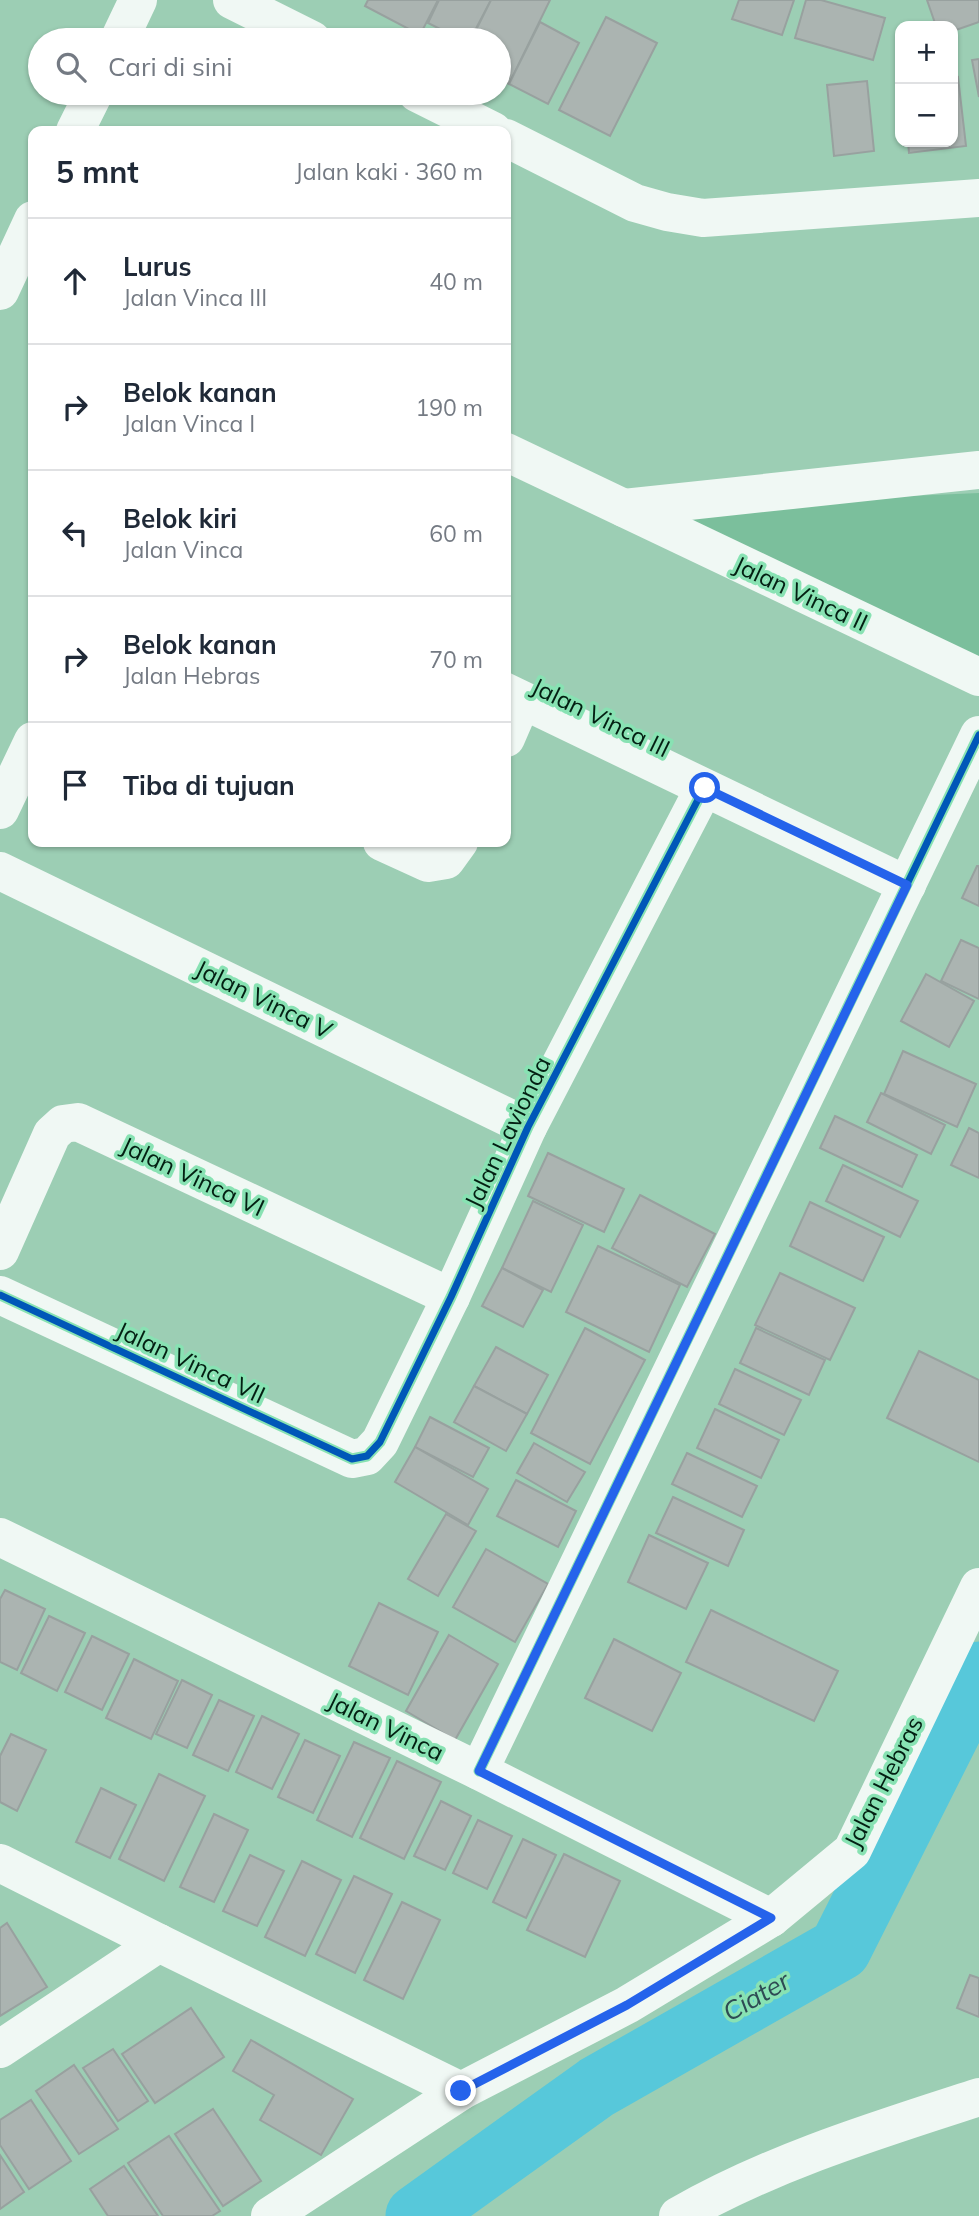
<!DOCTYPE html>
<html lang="id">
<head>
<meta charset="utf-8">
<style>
  body { margin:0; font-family:Mulish,sans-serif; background:#f2f2f3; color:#1f2937 }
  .controls { position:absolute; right:21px; top:21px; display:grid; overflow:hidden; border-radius:14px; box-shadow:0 2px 5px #0004 }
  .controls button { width:63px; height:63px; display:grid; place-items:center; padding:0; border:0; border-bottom:2px solid #e0e1e3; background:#fff; color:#1f2937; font:35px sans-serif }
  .stop { position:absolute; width:21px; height:21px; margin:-16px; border:5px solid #2563eb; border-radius:50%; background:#fff }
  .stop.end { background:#2563eb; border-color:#fff; box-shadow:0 2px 7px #0008 }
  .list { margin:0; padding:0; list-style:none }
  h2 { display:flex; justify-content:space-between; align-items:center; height:91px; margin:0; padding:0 28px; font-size:30px }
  h2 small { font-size:23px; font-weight:400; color:#747a83 }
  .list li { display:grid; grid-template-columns:46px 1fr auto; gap:21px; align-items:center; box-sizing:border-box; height:126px; padding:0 28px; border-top:2px solid #e0e1e3 }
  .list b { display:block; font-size:26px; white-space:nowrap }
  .list p { margin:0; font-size:23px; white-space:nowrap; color:#747a83 }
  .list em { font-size:23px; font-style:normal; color:#747a83 }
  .icon { flex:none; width:38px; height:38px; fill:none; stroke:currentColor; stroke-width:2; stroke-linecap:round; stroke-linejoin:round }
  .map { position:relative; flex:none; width:979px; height:2216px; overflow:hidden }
  .search { position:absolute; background:#fff; box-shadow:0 2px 5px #0004; left:28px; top:28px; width:483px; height:77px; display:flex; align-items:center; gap:18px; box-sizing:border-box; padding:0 24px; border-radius:38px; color:#747a83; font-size:26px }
  .panel { position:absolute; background:#fff; box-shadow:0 2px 5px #0004; left:28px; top:126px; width:483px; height:721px; border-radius:14px }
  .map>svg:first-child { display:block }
  .park { fill:#7bbf9c }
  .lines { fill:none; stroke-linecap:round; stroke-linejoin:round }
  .river { stroke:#57c8da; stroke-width:63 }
  .building { fill:#abb4b1; stroke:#98a19f; stroke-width:2 }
  .street { stroke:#f0f8f4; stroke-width:38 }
  .primary { stroke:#f0f8f4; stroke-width:38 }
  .cycleway-casing { stroke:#88e2b3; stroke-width:11 }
  .cycleway { stroke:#0057b8; stroke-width:7 }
  .route { stroke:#2563eb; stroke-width:9 }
  .labels { text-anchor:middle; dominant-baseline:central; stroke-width:7; stroke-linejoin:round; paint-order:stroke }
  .street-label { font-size:24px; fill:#031f12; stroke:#88e2b3 }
  .water-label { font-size:26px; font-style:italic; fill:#2e4b54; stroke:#88e2b3 }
</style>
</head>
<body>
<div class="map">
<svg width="979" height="2216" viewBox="0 0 979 2216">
  <rect width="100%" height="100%" fill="#9cceb4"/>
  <path class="park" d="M979,493V670L685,528L705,505Z"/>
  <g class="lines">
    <path class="river" d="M417,2216L597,2087L840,1949L979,1673"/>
  </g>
  <g class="building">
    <path d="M368,0H438L420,35L365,6Z"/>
    <path d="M439,0H491L470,40H462L428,23Z"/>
    <path d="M491,0H550L509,84L499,79V40H471Z"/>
    <path d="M739,0H794L782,35L732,19Z"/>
    <path d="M806,0H821L885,18L873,60L795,38Z"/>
    <path d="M927,0H979V22L953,31V26H936Z"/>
    <path d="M606,17L657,43L610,136L559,110Z"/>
    <path d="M540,22L579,43L548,104L509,84Z"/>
    <path d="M979,59V97L972,60Z"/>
    <path d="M958,77L966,146L909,153L908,142H953V78Z"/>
    <path d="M867,81L874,151L834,156L827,85Z"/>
    <path d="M977,866H979V906L962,898Z"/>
    <path d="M961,940L979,948V999L941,981Z"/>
    <path d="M926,974L974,1001L949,1047L901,1021Z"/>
    <path d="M903,1051L976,1084L957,1127L884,1094Z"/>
    <path d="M881,1093L945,1125L931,1154L867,1122Z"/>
    <path d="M835,1116L917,1155L902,1187L820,1148Z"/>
    <path d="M969,1128L979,1133V1178L951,1165Z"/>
    <path d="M548,1153L624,1189L604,1232L528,1196Z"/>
    <path d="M843,1165L918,1201L900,1237L826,1201Z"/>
    <path d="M640,1195L715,1234L687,1287L612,1248Z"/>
    <path d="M533,1201L583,1225L551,1292L502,1268Z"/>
    <path d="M810,1202L884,1237L863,1281L790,1246Z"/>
    <path d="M598,1246L680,1285L649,1352L566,1312Z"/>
    <path d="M502,1268L543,1290L523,1327L482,1306Z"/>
    <path d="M780,1273L855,1308L830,1360L755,1325Z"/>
    <path d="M585,1328L645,1360L590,1464L531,1433Z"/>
    <path d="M756,1328L825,1360L809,1395L740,1363Z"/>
    <path d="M496,1347L548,1375L527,1414L474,1386Z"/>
    <path d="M919,1351L979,1380V1462L887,1418Z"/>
    <path d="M735,1369L801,1400L784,1435L719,1404Z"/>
    <path d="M474,1386L527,1414L506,1451L454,1422Z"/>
    <path d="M715,1409L779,1440L761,1478L697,1448Z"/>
    <path d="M430,1417L489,1448L473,1477L415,1447Z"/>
    <path d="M534,1443L585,1472L567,1502L517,1473Z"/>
    <path d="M415,1447L488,1489L468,1525L395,1482Z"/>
    <path d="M687,1453L757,1486L742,1517L672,1484Z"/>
    <path d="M516,1480L576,1511L558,1547L497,1516Z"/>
    <path d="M673,1497L744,1530L728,1566L656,1533Z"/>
    <path d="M446,1514L476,1531L438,1596L408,1579Z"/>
    <path d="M649,1535L708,1563L686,1609L628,1582Z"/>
    <path d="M486,1549L548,1584L515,1642L453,1607Z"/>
    <path d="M5,1590L45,1609L17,1670L0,1662V1599Z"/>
    <path d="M379,1603L438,1632L408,1695L349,1666Z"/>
    <path d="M711,1610L838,1671L814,1721L686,1662Z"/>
    <path d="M49,1616L85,1633L57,1691L21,1673Z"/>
    <path d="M449,1635L498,1664L455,1740L406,1711Z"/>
    <path d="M92,1636L129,1654L102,1710L65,1692Z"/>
    <path d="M614,1639L681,1673L652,1731L585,1698Z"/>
    <path d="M134,1659L178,1681L151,1739L106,1718Z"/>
    <path d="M182,1680L212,1695L187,1748L156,1734Z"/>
    <path d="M219,1700L254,1716L228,1771L193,1755Z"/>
    <path d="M262,1716L299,1734L272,1789L236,1772Z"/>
    <path d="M11,1734L46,1750L17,1811L0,1802V1756Z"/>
    <path d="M305,1740L340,1756L313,1813L278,1797Z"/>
    <path d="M354,1742L390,1758L352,1837L317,1820Z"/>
    <path d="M397,1761L441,1782L404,1859L360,1838Z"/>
    <path d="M159,1774L205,1796L164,1881L119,1859Z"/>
    <path d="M101,1788L136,1805L110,1858L76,1842Z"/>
    <path d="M441,1801L471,1816L445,1870L414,1856Z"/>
    <path d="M214,1814L248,1830L214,1902L180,1887Z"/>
    <path d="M478,1820L512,1836L487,1889L453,1873Z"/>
    <path d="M523,1839L556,1855L526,1918L493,1902Z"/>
    <path d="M564,1854L620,1881L585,1957L527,1930Z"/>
    <path d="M250,1855L284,1871L257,1926L223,1911Z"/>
    <path d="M302,1861L341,1880L305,1956L265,1937Z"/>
    <path d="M354,1876L392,1894L355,1973L316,1954Z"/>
    <path d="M402,1902L440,1920L403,1999L364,1980Z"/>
    <path d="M7,1923L47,1987L0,2016V1928Z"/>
    <path d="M970,1975L979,1978V2017L957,2008Z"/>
    <path d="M191,2008L224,2057L155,2103L122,2054Z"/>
    <path d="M251,2040L353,2099L321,2155L260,2120L274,2095L233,2071Z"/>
    <path d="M113,2049L148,2101L118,2121L83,2068Z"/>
    <path d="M74,2065L118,2129L79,2154L36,2091Z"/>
    <path d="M31,2100L71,2161L29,2189L0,2145V2120Z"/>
    <path d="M213,2109L261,2181L223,2206L175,2134Z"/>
    <path d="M169,2136L220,2211L212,2216H163L128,2163Z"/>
    <path d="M0,2155L24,2192L0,2209Z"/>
    <path d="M124,2166L158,2216H108L90,2189Z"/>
  </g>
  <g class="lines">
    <g class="street">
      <path d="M232,0L312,40"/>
      <path d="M119,40L138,0"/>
      <path d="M417,93L493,131"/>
      <path d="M75,131L94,93"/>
      <path d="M506,138L635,203L667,212L703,218L979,198"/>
      <path d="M0,291L33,220"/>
      <path d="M506,452L979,677"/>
      <path d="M624,508L979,470"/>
      <path d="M506,692L907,885"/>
      <path d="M506,738L522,701"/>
      <path d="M0,810L33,741"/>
      <path d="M382,842L428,863L446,860L459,842"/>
      <path d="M0,871L528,1127"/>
      <path d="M0,1251L52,1134L63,1124L78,1122L451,1297"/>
      <path d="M0,1295L352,1459L367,1456L380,1442L451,1297L528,1127L704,788"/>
      <path d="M0,1537L479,1771L771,1918"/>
      <path d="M479,1771L979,735"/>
      <path d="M0,1863L159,1943L461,2091"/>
      <path d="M0,2049L159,1943"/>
      <path d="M270,2216L461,2091L627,2005L771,1918L852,1851L979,1587"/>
    </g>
    <path class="primary" d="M678,2216C772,2162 877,2130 979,2097"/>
    <g class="cycleway-casing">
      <g id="cycleway">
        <path d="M0,1295L352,1459L367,1456L380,1442L451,1297L528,1127L704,788"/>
        <path d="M479,1771L979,735"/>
      </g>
    </g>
    <use href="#cycleway" class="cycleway"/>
  </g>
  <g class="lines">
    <path class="route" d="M461,2091L627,2005L771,1918L479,1771L907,885L705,788"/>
  </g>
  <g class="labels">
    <g class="street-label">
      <text transform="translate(801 593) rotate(25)">Jalan Vinca II</text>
      <text transform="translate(601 717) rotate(26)">Jalan Vinca III</text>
      <text transform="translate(264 999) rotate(26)">Jalan Vinca V</text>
      <text transform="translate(507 1132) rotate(-64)">Jalan Lavionda</text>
      <text transform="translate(193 1176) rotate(25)">Jalan Vinca VI</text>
      <text transform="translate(191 1362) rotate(25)">Jalan Vinca VII</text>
      <text transform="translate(386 1726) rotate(26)">Jalan Vinca</text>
      <text transform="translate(883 1782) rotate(-63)">Jalan Hebras</text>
    </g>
    <g class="water-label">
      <text transform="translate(756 1996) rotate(-30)">Ciater</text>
    </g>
  </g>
</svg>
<div class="controls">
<button>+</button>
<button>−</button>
</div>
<div class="stop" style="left:705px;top:788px"></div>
<div class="stop end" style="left:461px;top:2091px"></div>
<div class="search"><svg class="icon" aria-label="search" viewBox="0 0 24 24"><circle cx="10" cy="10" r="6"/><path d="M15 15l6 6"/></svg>Cari di sini</div>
<section class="panel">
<h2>5 mnt<small>Jalan kaki · 360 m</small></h2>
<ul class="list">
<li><svg class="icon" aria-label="ahead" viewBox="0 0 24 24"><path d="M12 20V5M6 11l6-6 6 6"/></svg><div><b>Lurus</b><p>Jalan Vinca III</p></div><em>40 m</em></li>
<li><svg class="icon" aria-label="right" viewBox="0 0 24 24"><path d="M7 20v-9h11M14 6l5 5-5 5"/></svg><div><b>Belok kanan</b><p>Jalan Vinca I</p></div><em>190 m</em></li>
<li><svg class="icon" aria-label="left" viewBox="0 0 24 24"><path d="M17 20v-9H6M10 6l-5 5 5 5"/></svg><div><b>Belok kiri</b><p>Jalan Vinca</p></div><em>60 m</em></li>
<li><svg class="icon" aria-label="right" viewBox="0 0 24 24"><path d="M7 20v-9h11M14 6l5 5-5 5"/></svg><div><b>Belok kanan</b><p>Jalan Hebras</p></div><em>70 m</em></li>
<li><svg class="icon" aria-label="arrive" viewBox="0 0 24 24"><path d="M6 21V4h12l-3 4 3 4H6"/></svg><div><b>Tiba di tujuan</b></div></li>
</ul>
</section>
</div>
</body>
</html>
